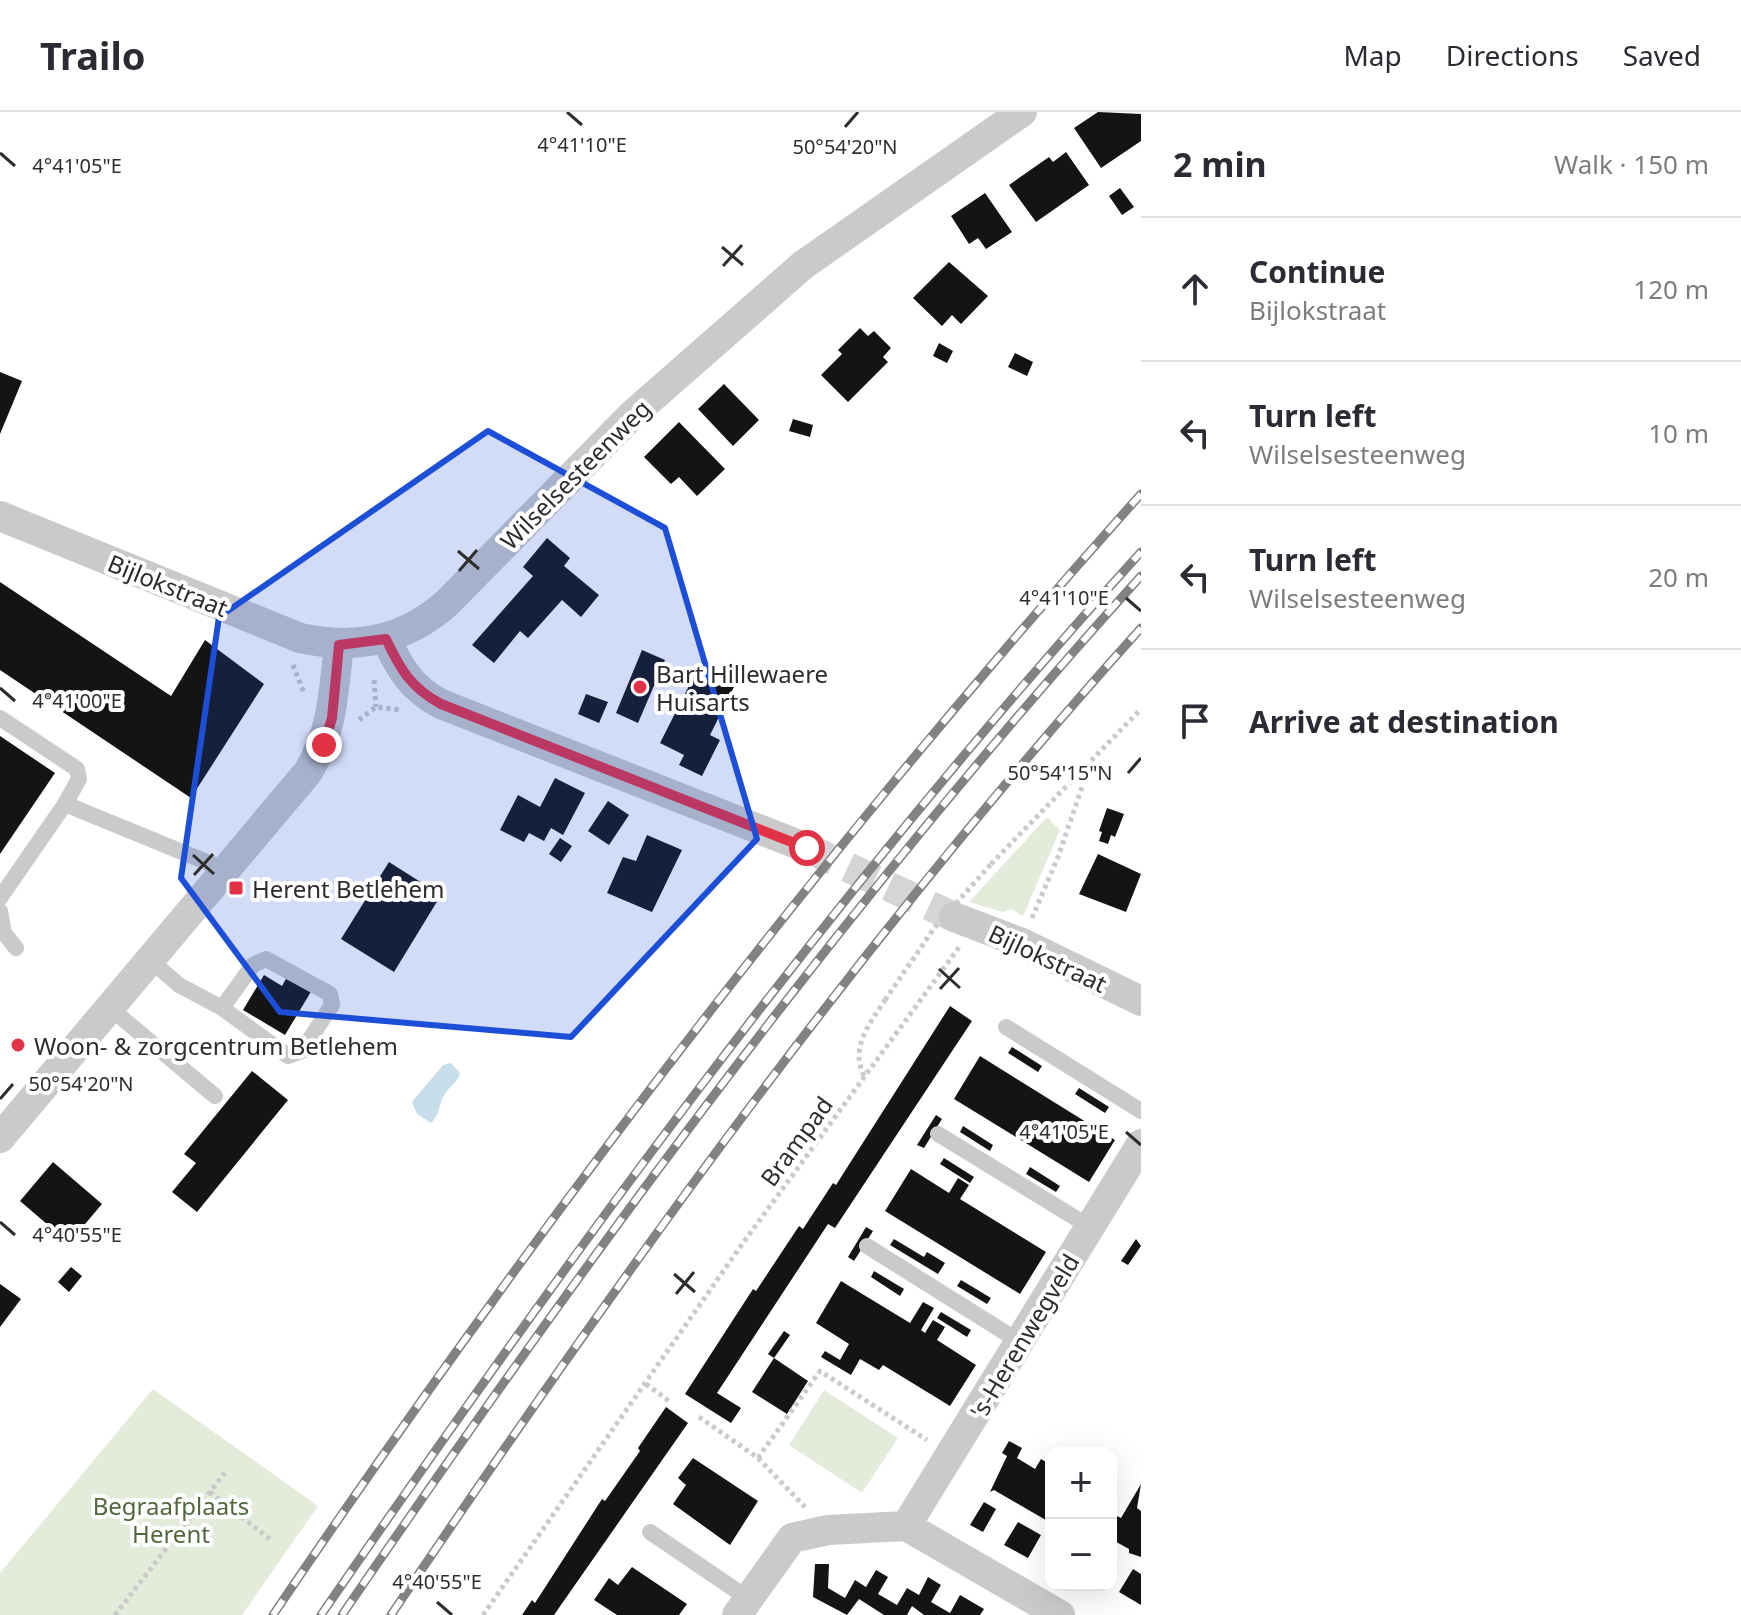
<!DOCTYPE html>
<html lang="en">
<head>
<meta charset="utf-8">
<style>
  body { margin:0; font-family:"Noto Sans",sans-serif; background:#f7f7f7; color:#2b2b33 }
  .controls { position:absolute; right:24px; bottom:24px; display:grid; overflow:hidden; border-radius:16px; box-shadow:0 8px 32px #0002 }
  .controls button { width:72px; height:72px; display:grid; place-items:center; padding:0; border:0; border-bottom:2px solid #e1e1e2; background:#fff; color:#2b2b33; font:40px sans-serif }
  .stop { position:absolute; width:24px; height:24px; margin:-18px; border:6px solid #e23246; border-radius:50%; background:#fff }
  .stop.end { background:#e23246; border-color:#fff; box-shadow:0 2px 8px #0008 }
  .list { margin:0; padding:0; list-style:none }
  h2 { display:flex; justify-content:space-between; align-items:center; height:104px; margin:0; padding:0 32px; font-size:34px }
  h2 small { font-size:26px; font-weight:400; color:#7c7c81 }
  .list li { display:grid; grid-template-columns:52px 1fr auto; gap:24px; align-items:center; box-sizing:border-box; height:144px; padding:0 32px; border-top:2px solid #e1e1e2 }
  .list b { display:block; font-size:30px; white-space:nowrap }
  .list p { margin:0; font-size:26px; white-space:nowrap; color:#7c7c81 }
  .list em { font-size:26px; font-style:normal; color:#7c7c81 }
  .icon { flex:none; width:44px; height:44px; fill:none; stroke:currentColor; stroke-width:2; stroke-linecap:round; stroke-linejoin:round }
  .map { position:relative; flex:none; width:1141px; height:1503px; overflow:hidden }
  header { display:flex; align-items:center; gap:48px; box-sizing:border-box; height:112px; padding:0 40px; background:#fff; border-bottom:2px solid #e1e1e2 }
  header strong { font-size:38px }
  nav { display:flex; gap:44px; margin-inline-start:auto; font-size:28px }
  main { display:flex }
  aside { flex:1; background:#fff }
  .map>svg:first-child { display:block }
  .green { fill:#e4ebdb }
  .water { fill:#c7deea }
  .building { fill:#141414 }
  .lines { fill:none; stroke-linecap:round; stroke-linejoin:round }
  .minor-tunnel { stroke:#d5d5d5; stroke-width:30; stroke-dasharray:30 15; stroke-linecap:butt }
  .path { stroke:#cacaca; stroke-width:5; stroke-dasharray:4 4; stroke-linecap:butt }
  .service { stroke:#cacaca; stroke-width:16 }
  .minor { stroke:#cacaca; stroke-width:30 }
  .rail-casing { stroke:#828282; stroke-width:9 }
  .rail { stroke:#fff; stroke-width:6; stroke-dasharray:18; stroke-linecap:butt }
  .path-bridge { stroke:#cacaca; stroke-width:5; stroke-dasharray:4 4; stroke-linecap:butt }
  .route { stroke:#e23246; stroke-width:10 }
  .marked { fill:#1d4ed8; fill-opacity:0.2; stroke:#1d4ed8; stroke-width:6; stroke-linejoin:round }
  .ticks { fill:none; stroke:#2d2d2d; stroke-width:3 }
  .poi-dot { fill:#e23246; stroke:#fff; stroke-width:3 }
  .labels { text-anchor:middle; dominant-baseline:central; stroke-width:8; stroke-linejoin:round; paint-order:stroke }
  .street-label { font-size:24px; fill:#2d2d2d; stroke:#fff }
  .poi-label { font-size:24px; fill:#2d2d2d; stroke:#fff; text-anchor:start }
  .park-label { font-size:24px; fill:#52683c; stroke:#fff }
  .ticks-label { font-size:20px; text-anchor:middle; fill:#2d2d2d; stroke:#fff; stroke-width:8; stroke-linejoin:round; paint-order:stroke }
</style>
</head>
<body>
<header>
<strong>Trailo</strong>
<nav><a>Map</a><a>Directions</a><a>Saved</a></nav>
</header>
<main>
<div class="map">
<svg width="1141" height="1503" viewBox="0 0 1141 1503">
  <rect width="100%" height="100%" fill="#fff"/>
  <g class="green">
    <path d="M1047,705L1060,718L1023,804L1011,797L1003,800L969,790Z"/>
    <path d="M153,1277L318,1394L242,1503H0V1461Z"/>
    <path d="M824,1278L898,1326L862,1381L789,1333Z"/>
  </g>
  <path class="water" d="M451,951L460,961C458,971 450,973 445,982C438,992 441,1002 431,1011L417,1002L412,990L443,953Z"/>
  <g class="building">
    <path d="M1098,0L1141,2V29L1101,56L1074,16Z"/>
    <path d="M1066,40L1089,73L1036,110L1009,73L1049,45L1053,50Z"/>
    <path d="M1120,76L1134,95L1122,103L1109,84Z"/>
    <path d="M985,81L1012,120L986,137L978,126L969,132L951,104Z"/>
    <path d="M949,150L988,184L961,212L952,203L942,214L913,186Z"/>
    <path d="M860,216L868,224L874,219L891,236L883,245L888,250L848,290L821,263L842,242L838,238Z"/>
    <path d="M939,231L953,239L947,251L933,244Z"/>
    <path d="M1015,241L1033,250L1027,264L1008,255Z"/>
    <path d="M0,260L22,269L0,322Z"/>
    <path d="M724,272L759,308L733,334L698,297Z"/>
    <path d="M793,307L813,313L810,325L789,319Z"/>
    <path d="M679,310L725,357L697,384L679,365L671,372L644,345Z"/>
    <path d="M547,426L570,446L564,454L599,483L581,505L562,488L528,526L520,519L494,551L472,533L533,464L523,455Z"/>
    <path d="M0,470L171,584L205,528L264,572L191,686L0,558Z"/>
    <path d="M642,538L665,548L638,611L616,601Z"/>
    <path d="M731,550L743,557L710,623L720,628L702,664L679,653L684,643L660,631L695,562L719,574Z"/>
    <path d="M586,582L608,590L599,611L578,602Z"/>
    <path d="M0,624L55,661L0,742Z"/>
    <path d="M555,666L585,681L563,723L551,716L544,729L529,721L524,730L500,718L518,683L540,695Z"/>
    <path d="M608,689L629,703L609,733L588,719Z"/>
    <path d="M1107,696L1124,702L1115,725L1111,723L1108,732L1099,729L1102,720L1099,719Z"/>
    <path d="M647,723L682,738L652,800L607,781L623,745L636,749Z"/>
    <path d="M560,726L572,734L561,750L549,742Z"/>
    <path d="M1098,742L1141,762L1126,800L1079,782Z"/>
    <path d="M389,750L441,783L394,860L341,827Z"/>
    <path d="M264,863L282,874L288,863L312,878L285,923L243,898Z"/>
    <path d="M950,894L972,909L835,1116L828,1112L717,1281L741,1296L731,1311L685,1282L753,1177L756,1179L799,1114L803,1117L833,1071L836,1073Z"/>
    <path d="M1012,935L1042,954L1038,960L1008,941Z"/>
    <path d="M980,944L1115,1028L1089,1070L954,987Z"/>
    <path d="M252,959L288,988L197,1100L172,1080L196,1051L184,1042Z"/>
    <path d="M1079,976L1109,995L1105,1001L1075,982Z"/>
    <path d="M936,1003L942,1007L924,1036L917,1033Z"/>
    <path d="M963,1014L993,1033L990,1039L960,1020Z"/>
    <path d="M944,1046L974,1065L970,1071L940,1052Z"/>
    <path d="M53,1050L102,1092L69,1131L20,1089Z"/>
    <path d="M1030,1055L1060,1074L1056,1080L1026,1062Z"/>
    <path d="M911,1057L949,1081L958,1066L969,1073L960,1087L1046,1140L1020,1182L885,1099Z"/>
    <path d="M866,1115L873,1119L854,1149L848,1145Z"/>
    <path d="M894,1127L924,1145L927,1140L945,1151L938,1162L890,1133Z"/>
    <path d="M1136,1127L1141,1134L1128,1153L1121,1149Z"/>
    <path d="M71,1155L82,1164L69,1180L58,1170Z"/>
    <path d="M874,1159L904,1177L900,1184L871,1165Z"/>
    <path d="M961,1168L991,1186L987,1192L957,1174Z"/>
    <path d="M841,1169L910,1211L923,1190L934,1196L921,1218L925,1221L933,1208L945,1215L937,1228L976,1253L950,1294L883,1253L879,1258L860,1247L851,1263L821,1245L825,1239L840,1248L849,1232L816,1211Z"/>
    <path d="M0,1172L21,1187L0,1215Z"/>
    <path d="M941,1200L971,1218L967,1225L937,1206Z"/>
    <path d="M784,1219L790,1223L774,1246L768,1242Z"/>
    <path d="M774,1246L808,1269L787,1302L752,1280Z"/>
    <path d="M666,1295L688,1311L554,1503H522L532,1488L535,1491L602,1387L605,1389L640,1339L638,1336Z"/>
    <path d="M1009,1329L1022,1336L1017,1346L1035,1357L1041,1347L1051,1353V1411L994,1378L990,1380L1007,1344L1002,1341Z"/>
    <path d="M693,1346L758,1389L730,1433L673,1392L686,1373L678,1366Z"/>
    <path d="M1141,1372L1137,1396L1141,1399V1445L1129,1441V1437L1111,1427V1401L1121,1406Z"/>
    <path d="M984,1390L996,1397L983,1420L970,1413Z"/>
    <path d="M1018,1410L1041,1423L1028,1446L1004,1433Z"/>
    <path d="M815,1452H829L828,1476L845,1486L855,1468L866,1475L876,1458L888,1465L878,1482L897,1493L907,1476L919,1483L928,1465L941,1473L931,1490L950,1501L960,1483L984,1497L980,1503H924L912,1494L907,1503H884L859,1487L847,1503L813,1485Z"/>
    <path d="M632,1455L687,1492L679,1503H617L594,1488L609,1466L618,1473Z"/>
    <path d="M1133,1457L1141,1462V1493L1119,1480Z"/>
  </g>
  <g class="lines">
    <path class="minor-tunnel" d="M807,736L954,805"/>
    <g class="path">
      <path d="M293,553L304,581"/>
      <path d="M374,568L376,595"/>
      <path d="M359,608L376,595L400,598"/>
      <path d="M991,752L1141,597"/>
      <path d="M1032,806L1058,745L1089,655"/>
      <path d="M864,964C850,935 869,913 885,888"/>
      <path d="M646,1272L669,1289"/>
      <path d="M699,1305L758,1346L805,1395"/>
      <path d="M758,1346L820,1259L927,1328"/>
      <path d="M210,1380L271,1428"/>
      <path d="M115,1503L226,1359"/>
      <path d="M483,1503L743,1131L960,834"/>
    </g>
    <g class="service">
      <path d="M0,606L77,657L79,667L65,692"/>
      <path d="M0,786L65,692L226,758"/>
      <path d="M0,799L4,821L16,836"/>
      <path d="M150,848L179,873L222,896L288,944L302,939L332,893L330,882L266,847L253,853L222,896"/>
      <path d="M110,896L215,984"/>
      <path d="M1006,915L1141,999"/>
      <path d="M938,1022L1090,1115"/>
      <path d="M867,1134L1020,1230"/>
      <path d="M650,1420L749,1487"/>
    </g>
    <g class="minor">
      <path d="M0,404L300,526C356,538 404,529 447,491L632,303L803,153L1022,0"/>
      <path d="M386,527C400,557 411,576 441,592L807,736"/>
      <path d="M954,805L1022,831L1141,889"/>
      <path d="M0,1026L308,660C334,616 333,581 339,533"/>
      <path d="M906,1414L1060,1503"/>
      <path d="M737,1503L792,1426L828,1418L906,1414L1141,1032"/>
    </g>
    <g class="rail-casing">
      <g id="rail">
        <path d="M273,1503C538,1111 825,735 1141,382"/>
        <path d="M321,1503C576,1133 839,773 1141,440"/>
        <path d="M342,1503C589,1142 847,789 1141,464"/>
        <path d="M391,1503C622,1160 864,824 1141,516"/>
      </g>
    </g>
    <use href="#rail" class="rail"/>
    <path class="path-bridge" d="M885,888L935,815L991,752"/>
  </g>
  <g class="lines">
    <path class="route" d="M324,633L332,606L339,533L386,527C400,557 411,576 441,592L807,736"/>
  </g>
  <path class="marked" d="M488,319L665,416L757,727L571,925L280,900L181,766L219,505Z"/>
  <path class="ticks" d="M567,0L582,13M845,15L858,0M0,41L15,54M722,135L743,153M723,154L742,133M458,439L479,457M459,459L477,438M1126,486L1141,499M0,576L15,589M1128,661L1141,646M193,743L214,762M194,763L213,742M939,857L960,876M940,877L959,856M0,987L13,972M1126,1020L1141,1033M0,1110L15,1123M674,1162L695,1180M676,1182L694,1160M437,1490L452,1503"/>
  <g class="poi-dot">
    <circle cx="640" cy="575" r="8"/>
    <rect x="228" y="768" width="16" height="16" rx="4"/>
    <circle cx="18" cy="933" r="8"/>
  </g>
  <g class="labels">
    <g class="street-label">
      <text transform="translate(575 362) rotate(-45)">Wilselsesteenweg</text>
      <text transform="translate(168 473) rotate(22)">Bijlokstraat</text>
      <text transform="translate(1048 846) rotate(25)">Bijlokstraat</text>
      <text transform="translate(796 1029) rotate(-54)">Brampad</text>
      <text transform="translate(1024 1224) rotate(-59)">'s-Herenwegveld</text>
    </g>
    <g class="poi-label">
      <text x="656" y="561">Bart Hillewaere<tspan x="656" dy="28">Huisarts</tspan></text>
      <text x="252" y="776">Herent Betlehem</text>
      <text x="34" y="933">Woon- &amp; zorgcentrum Betlehem</text>
    </g>
    <g class="park-label">
      <text x="171" y="1393">Begraafplaats<tspan x="171" dy="28">Herent</tspan></text>
    </g>
  </g>
  <g class="ticks-label">
    <text x="582" y="40">4°41'10"E</text>
    <text x="845" y="42">50°54'20"N</text>
    <text x="77" y="61">4°41'05"E</text>
    <text x="1064" y="493">4°41'10"E</text>
    <text x="77" y="596">4°41'00"E</text>
    <text x="1060" y="668">50°54'15"N</text>
    <text x="81" y="979">50°54'20"N</text>
    <text x="1064" y="1027">4°41'05"E</text>
    <text x="77" y="1130">4°40'55"E</text>
    <text x="437" y="1477">4°40'55"E</text>
  </g>
</svg>
<div class="controls">
<button>+</button>
<button>−</button>
</div>
<div class="stop" style="left:807px;top:736px"></div>
<div class="stop end" style="left:324px;top:633px"></div>
</div>
<aside>
<h2>2 min<small>Walk · 150 m</small></h2>
<ul class="list">
<li><svg class="icon" aria-label="ahead" viewBox="0 0 24 24"><path d="M12 20V5M6 11l6-6 6 6"/></svg><div><b>Continue</b><p>Bijlokstraat</p></div><em>120 m</em></li>
<li><svg class="icon" aria-label="left" viewBox="0 0 24 24"><path d="M17 20v-9H6M10 6l-5 5 5 5"/></svg><div><b>Turn left</b><p>Wilselsesteenweg</p></div><em>10 m</em></li>
<li><svg class="icon" aria-label="left" viewBox="0 0 24 24"><path d="M17 20v-9H6M10 6l-5 5 5 5"/></svg><div><b>Turn left</b><p>Wilselsesteenweg</p></div><em>20 m</em></li>
<li><svg class="icon" aria-label="arrive" viewBox="0 0 24 24"><path d="M6 21V4h12l-3 4 3 4H6"/></svg><div><b>Arrive at destination</b></div></li>
</ul>
</aside>
</main>
</body>
</html>
